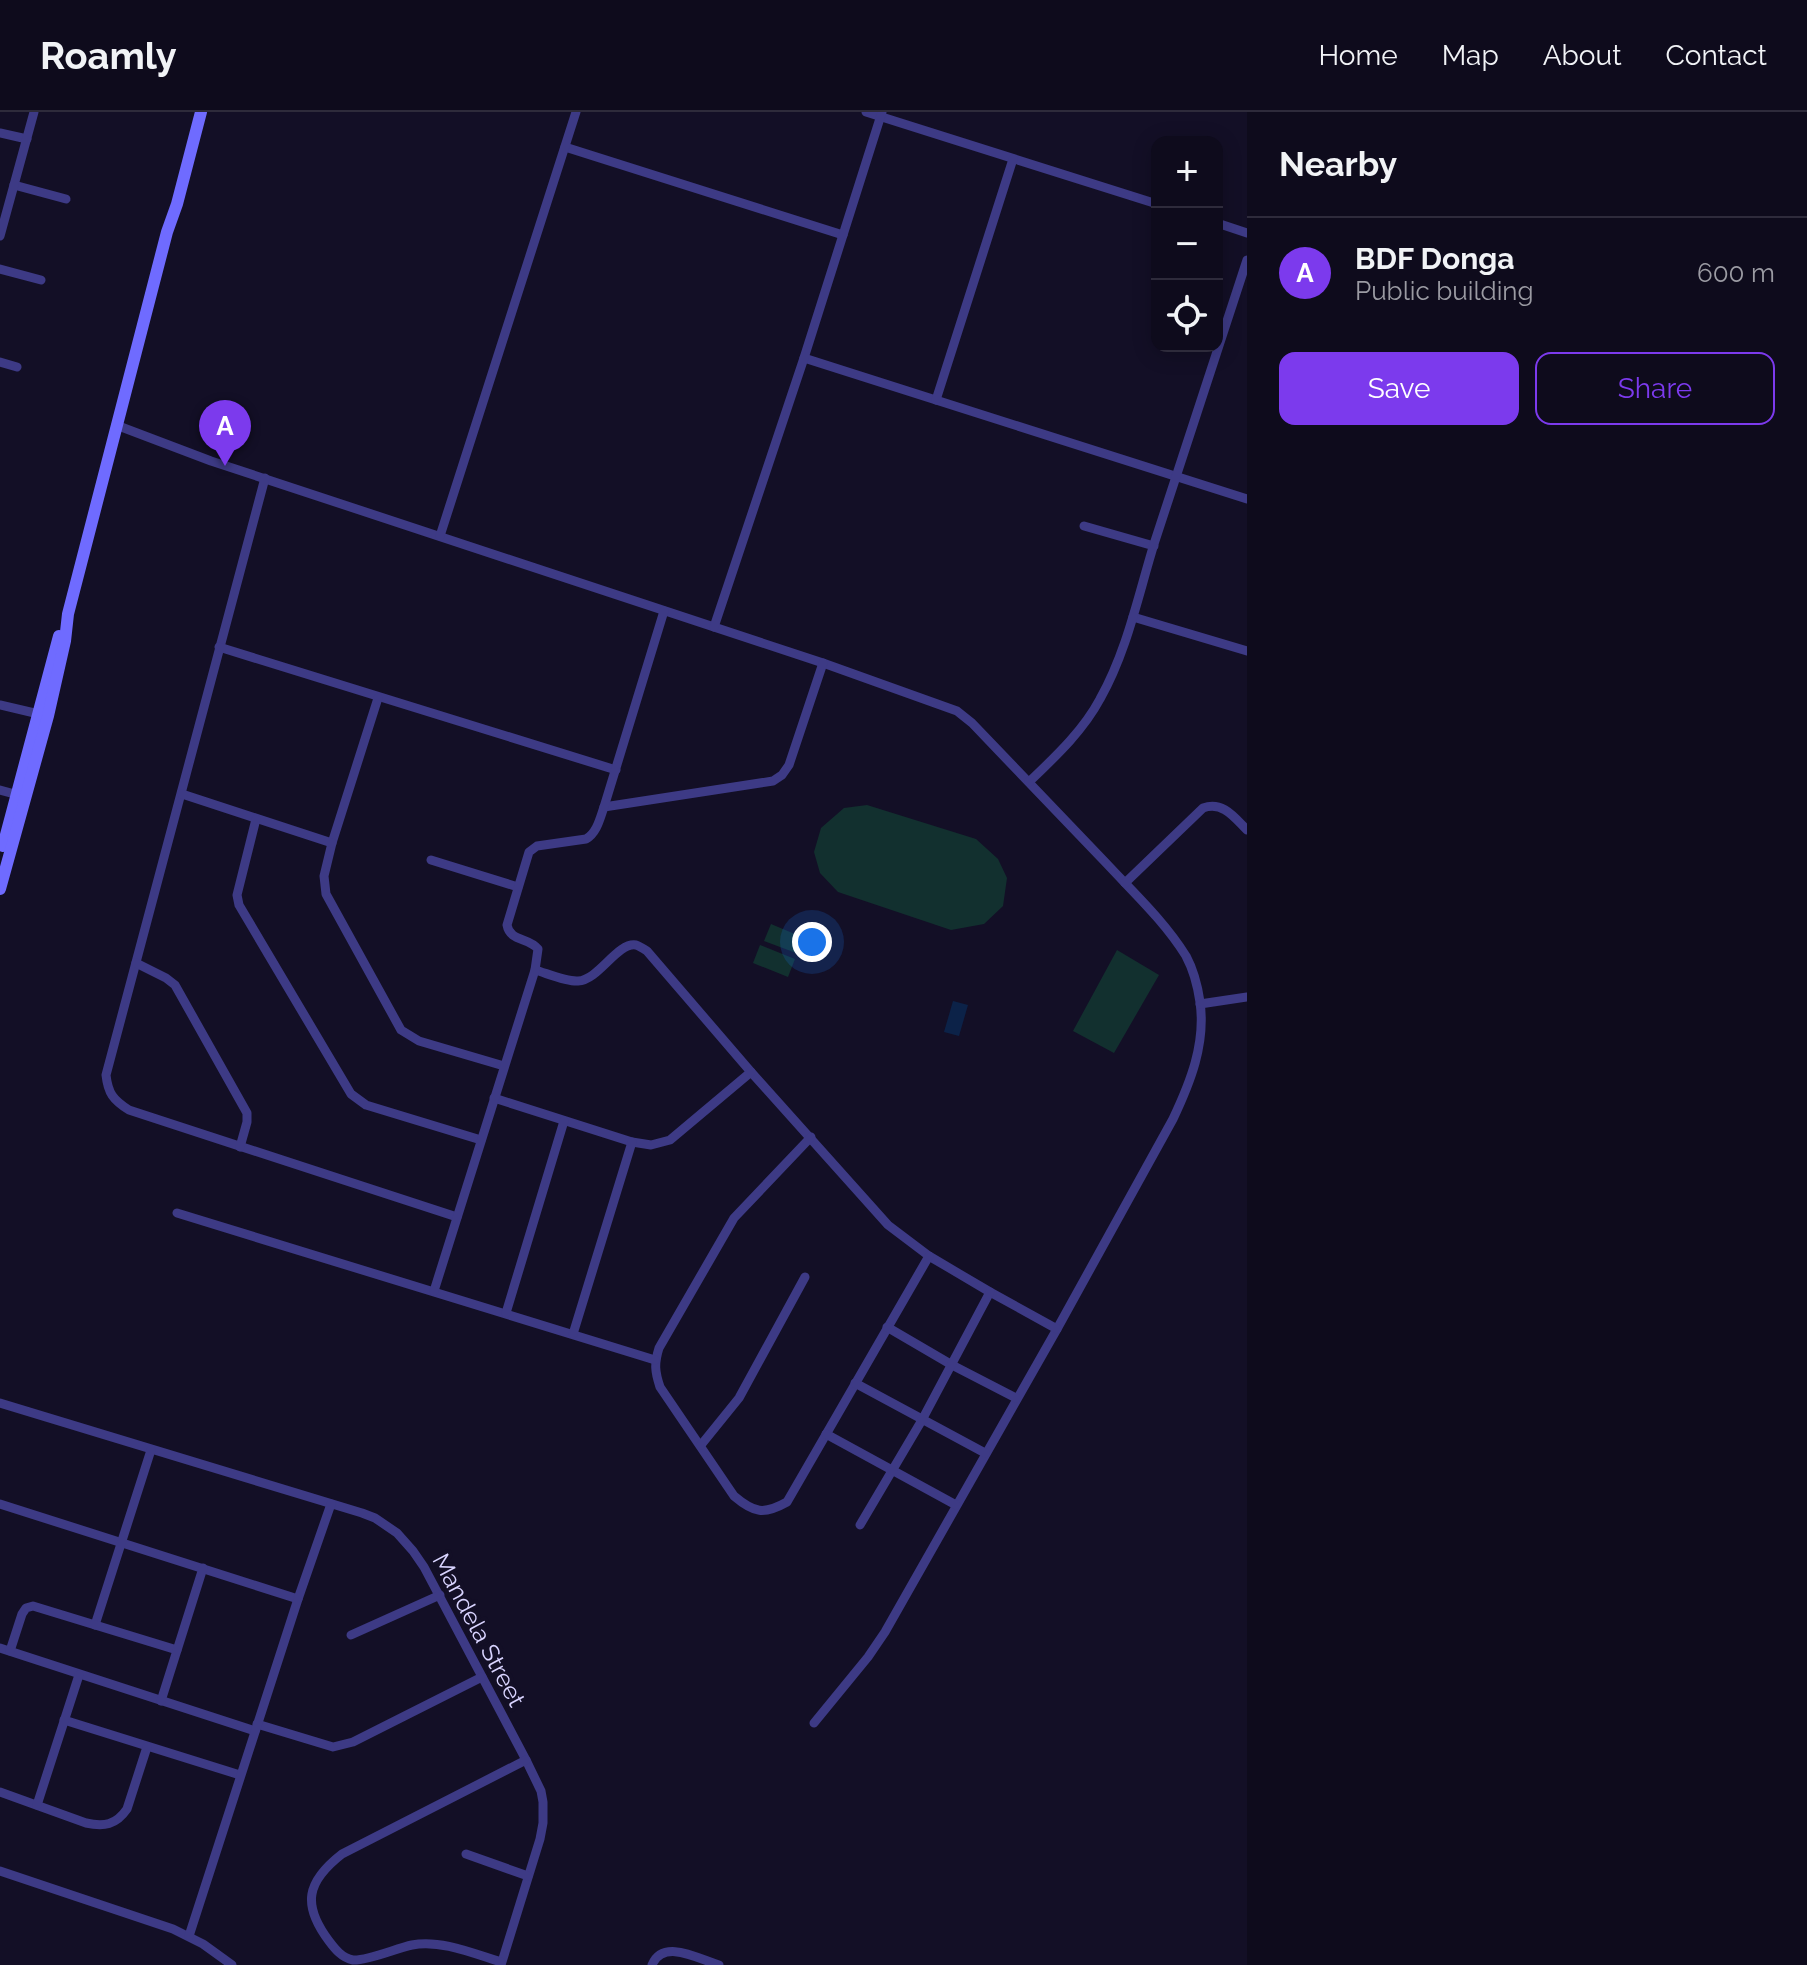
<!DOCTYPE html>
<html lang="en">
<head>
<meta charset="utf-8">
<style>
  body { margin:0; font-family:Raleway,sans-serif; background:#1c1929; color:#f1f3f6 }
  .controls { position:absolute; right:24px; top:24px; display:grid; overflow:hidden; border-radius:16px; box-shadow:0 4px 20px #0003 }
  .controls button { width:72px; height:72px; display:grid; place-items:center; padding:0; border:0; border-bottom:2px solid #2e2b3b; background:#0e0b1c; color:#f1f3f6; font:40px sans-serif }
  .you { position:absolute; left:812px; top:830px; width:28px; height:28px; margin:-20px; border:6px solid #fff; border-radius:50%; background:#1a73e8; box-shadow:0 0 0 12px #1a73e833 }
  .badge { display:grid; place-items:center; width:52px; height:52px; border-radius:50%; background:#7c3aed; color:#fff; font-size:26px; font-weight:700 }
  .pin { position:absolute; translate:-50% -66px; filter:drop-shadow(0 2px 4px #0008) }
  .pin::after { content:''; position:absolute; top:42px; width:28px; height:24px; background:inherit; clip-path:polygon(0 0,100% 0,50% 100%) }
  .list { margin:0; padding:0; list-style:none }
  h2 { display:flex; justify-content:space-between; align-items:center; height:104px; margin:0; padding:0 32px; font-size:34px }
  h2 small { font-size:26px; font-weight:400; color:#9b9ba3 }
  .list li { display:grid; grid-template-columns:52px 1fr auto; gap:24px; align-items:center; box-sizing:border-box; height:112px; padding:0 32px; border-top:2px solid #2e2b3b }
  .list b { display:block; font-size:30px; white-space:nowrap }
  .list p { margin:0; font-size:26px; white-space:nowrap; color:#9b9ba3 }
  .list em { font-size:26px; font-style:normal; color:#9b9ba3 }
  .actions { display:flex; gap:16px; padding:24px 32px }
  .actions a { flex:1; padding:18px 0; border:2px solid #7c3aed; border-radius:16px; text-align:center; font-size:28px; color:#7c3aed }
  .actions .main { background:#7c3aed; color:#fff }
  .icon { flex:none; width:44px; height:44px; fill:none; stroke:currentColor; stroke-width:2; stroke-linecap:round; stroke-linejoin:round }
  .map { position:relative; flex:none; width:1247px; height:1853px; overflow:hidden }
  header { display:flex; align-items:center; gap:48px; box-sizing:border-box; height:112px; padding:0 40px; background:#0e0b1c; border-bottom:2px solid #2e2b3b }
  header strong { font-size:38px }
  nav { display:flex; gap:44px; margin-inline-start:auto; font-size:28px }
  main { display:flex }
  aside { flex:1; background:#0e0b1c }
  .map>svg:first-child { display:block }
  .green { fill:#12302f }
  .water { fill:#0c2248 }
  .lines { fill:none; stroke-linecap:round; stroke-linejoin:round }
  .minor { stroke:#3d3a85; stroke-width:9 }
  .secondary { stroke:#6f6bff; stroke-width:12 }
  .labels { text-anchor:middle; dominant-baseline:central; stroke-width:8; stroke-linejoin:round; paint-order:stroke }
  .street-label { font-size:24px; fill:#d9d4ff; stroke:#130f26 }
</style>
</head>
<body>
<header>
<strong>Roamly</strong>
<nav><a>Home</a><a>Map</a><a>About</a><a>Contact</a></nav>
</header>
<main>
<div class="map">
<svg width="1247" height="1853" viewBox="0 0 1247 1853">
  <rect width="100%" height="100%" fill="#130f26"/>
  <g class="green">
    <path d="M867,693L976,727L998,747L1007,766L1003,794L984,812L951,818L838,780L820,761L814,740L821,716L844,696Z"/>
    <path d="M771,812L802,825L796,841L764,829Z"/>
    <path d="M760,833L795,847L788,865L753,851Z"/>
    <path d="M1117,838L1159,863L1114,941L1073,919Z"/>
  </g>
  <path class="water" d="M953,889L968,893L959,924L944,920Z"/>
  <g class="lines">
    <g class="minor">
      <path d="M866,0L1157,92"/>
      <path d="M0,21L27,27"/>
      <path d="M565,35L843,123"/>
      <path d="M14,73L66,87"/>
      <path d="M1217,111L1247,121"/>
      <path d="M0,124L34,0"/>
      <path d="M0,157L41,168"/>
      <path d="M804,246L1247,387"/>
      <path d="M0,250L17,255"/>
      <path d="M936,288L1013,47"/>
      <path d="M116,313L211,349L823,551L957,599L972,611C1017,658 1062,705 1107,752C1134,781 1165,810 1186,844C1193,857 1198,876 1200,890C1206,932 1190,971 1173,1007L1057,1217L885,1520L868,1545L814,1611"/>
      <path d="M265,366L106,963C108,981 113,988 129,998L457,1105"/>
      <path d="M1084,414L1154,434"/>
      <path d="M440,424L576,0"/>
      <path d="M1133,505L1247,539"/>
      <path d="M714,515L804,246L882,0"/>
      <path d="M219,535L616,658"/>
      <path d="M378,586L332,731L324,764L326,782L401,918L419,929L504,954"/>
      <path d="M0,593L43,603"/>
      <path d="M1029,670C1055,645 1083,619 1100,587C1127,539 1138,484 1154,432C1185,337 1216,243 1247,148"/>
      <path d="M0,678L22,684"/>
      <path d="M182,682L332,731"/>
      <path d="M604,695L773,669L782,663L789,653L823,551"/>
      <path d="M256,707L237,783L239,793L351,982L366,993L481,1028"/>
      <path d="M431,748L518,775"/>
      <path d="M1125,771L1203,696C1223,689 1234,705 1247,718"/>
      <path d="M136,851L166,866L175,873L247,1001V1010L240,1035"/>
      <path d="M535,858C546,861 567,870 578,869C599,868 617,830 636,833C639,834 644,837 647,839L751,960L888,1113L929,1144L990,1180L1057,1217"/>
      <path d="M1200,892L1247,885"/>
      <path d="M494,986L632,1030L651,1033L670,1028L751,960"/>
      <path d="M811,1025L734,1106L659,1236C654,1252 655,1260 660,1275L734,1384C754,1401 764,1403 787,1390L929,1144"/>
      <path d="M177,1101L655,1248"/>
      <path d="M434,1179L535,858L538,837C529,825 510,830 507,813L529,740L537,734L586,727C597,721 600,706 604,695L664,499"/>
      <path d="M506,1201L564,1009"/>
      <path d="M887,1215L952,1253L1016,1286"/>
      <path d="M573,1222L632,1030"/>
      <path d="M855,1271L985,1341"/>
      <path d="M0,1291L362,1401L375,1406L397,1421L413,1439L424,1455L526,1648L541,1679L543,1690V1711L540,1727L501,1853"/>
      <path d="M826,1322L956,1393"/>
      <path d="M701,1333L739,1286L805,1165"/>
      <path d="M0,1392L298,1487"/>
      <path d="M860,1413L922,1308L990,1180"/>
      <path d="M95,1513L151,1338"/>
      <path d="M351,1523L440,1483"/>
      <path d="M0,1536L255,1619"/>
      <path d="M10,1539L22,1502L26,1496L33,1494L177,1538"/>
      <path d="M161,1589L203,1456"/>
      <path d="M64,1608L240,1663"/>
      <path d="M257,1612L333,1635L353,1630L482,1565"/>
      <path d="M0,1680L86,1711C104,1715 116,1713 127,1697L147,1635"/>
      <path d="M37,1693L79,1563"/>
      <path d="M466,1742L528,1764"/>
      <path d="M0,1759L173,1817L203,1832L232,1853"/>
      <path d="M189,1824L298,1487L331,1392"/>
      <path d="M501,1850C475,1842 440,1827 412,1833C397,1836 367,1849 353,1848C342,1846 335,1837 329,1829C302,1793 306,1770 342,1742L526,1648"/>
      <path d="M652,1853C663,1826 699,1847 719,1853"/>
    </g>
    <g class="secondary">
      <path d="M3,734L59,524"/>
      <path d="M0,777L48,604L65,529L68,502L167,120L177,92L201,0"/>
    </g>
  </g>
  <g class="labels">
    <g class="street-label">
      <text transform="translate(479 1518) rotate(62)">Mandela Street</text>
    </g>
  </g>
</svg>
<div class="controls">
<button>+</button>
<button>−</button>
<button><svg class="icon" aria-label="locate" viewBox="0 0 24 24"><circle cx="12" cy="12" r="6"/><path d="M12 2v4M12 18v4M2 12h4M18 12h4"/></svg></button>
</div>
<div class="you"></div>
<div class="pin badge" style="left:225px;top:354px">A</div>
</div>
<aside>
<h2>Nearby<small></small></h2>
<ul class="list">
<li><span class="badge">A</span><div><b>BDF Donga</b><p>Public building</p></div><em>600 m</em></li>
</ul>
<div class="actions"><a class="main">Save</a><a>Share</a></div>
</aside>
</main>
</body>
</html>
